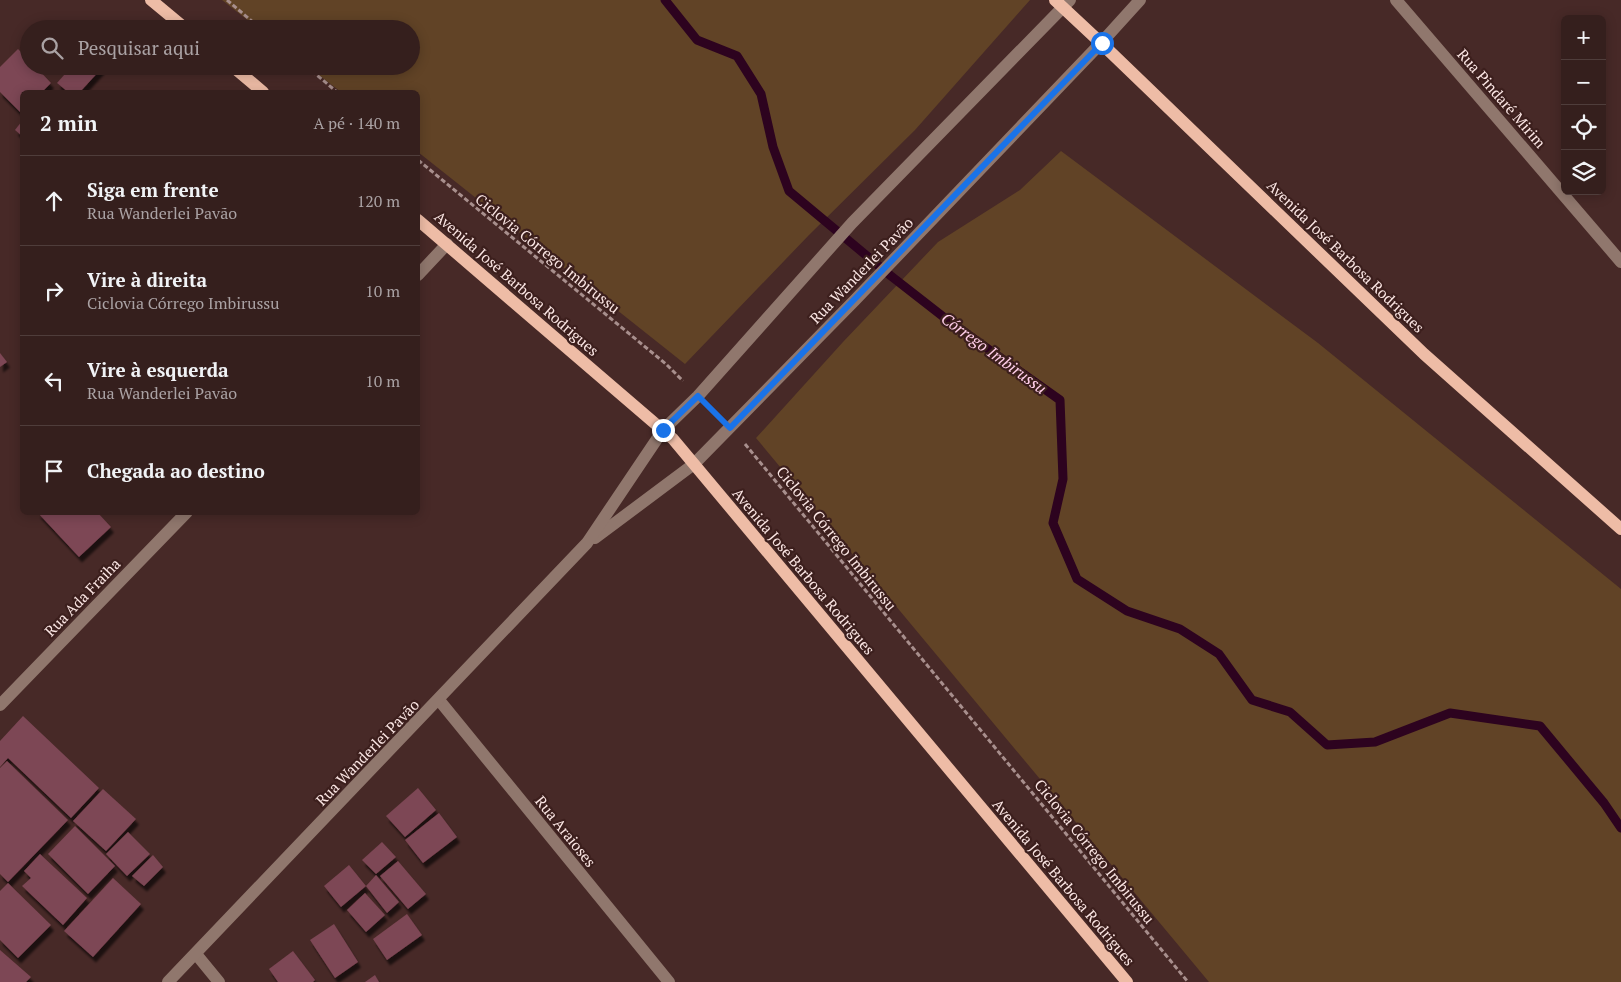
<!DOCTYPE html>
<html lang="pt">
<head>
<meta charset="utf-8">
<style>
  body { margin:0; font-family:"PT Serif",serif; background:#3d2726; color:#f1f3f6 }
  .controls { position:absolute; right:15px; top:15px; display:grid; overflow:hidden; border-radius:8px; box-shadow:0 2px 12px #0003 }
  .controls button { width:45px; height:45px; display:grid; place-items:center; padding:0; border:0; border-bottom:1px solid #4f3d3b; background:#351f1d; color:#f1f3f6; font:25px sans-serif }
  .stop { position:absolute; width:15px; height:15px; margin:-11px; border:4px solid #1a73e8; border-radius:50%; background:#fff }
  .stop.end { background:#1a73e8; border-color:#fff; box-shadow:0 1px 5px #0008 }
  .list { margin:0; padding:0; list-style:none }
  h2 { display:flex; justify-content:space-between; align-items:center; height:65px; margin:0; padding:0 20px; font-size:21px }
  h2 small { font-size:16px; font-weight:400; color:#aaa2a4 }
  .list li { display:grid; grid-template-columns:32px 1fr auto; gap:15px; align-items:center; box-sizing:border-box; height:90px; padding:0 20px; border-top:1px solid #4f3d3b }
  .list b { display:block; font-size:19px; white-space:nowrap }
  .list p { margin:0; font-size:16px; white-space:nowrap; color:#aaa2a4 }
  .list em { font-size:16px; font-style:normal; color:#aaa2a4 }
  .icon { flex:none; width:28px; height:28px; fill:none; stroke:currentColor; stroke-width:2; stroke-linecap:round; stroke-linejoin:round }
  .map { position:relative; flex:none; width:1621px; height:982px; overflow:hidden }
  .search { position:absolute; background:#351f1d; box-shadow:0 2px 12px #0003; left:20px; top:20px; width:400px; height:55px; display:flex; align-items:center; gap:12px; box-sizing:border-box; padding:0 18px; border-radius:28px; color:#aaa2a4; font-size:19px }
  .panel { position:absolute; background:#351f1d; box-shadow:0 2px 12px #0003; left:20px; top:90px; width:400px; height:425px; border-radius:8px }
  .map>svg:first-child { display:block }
  .green { fill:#614326 }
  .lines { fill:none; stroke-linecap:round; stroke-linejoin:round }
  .stream { stroke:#2d031f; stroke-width:9 }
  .building { fill:#7d4654; filter:url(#shadow) }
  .path { stroke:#a88f8d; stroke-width:3; stroke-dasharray:5 2.5; stroke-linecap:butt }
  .minor { stroke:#90776d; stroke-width:12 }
  .major { stroke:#eebca6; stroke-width:12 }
  .route { stroke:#1a73e8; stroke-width:6 }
  .labels { text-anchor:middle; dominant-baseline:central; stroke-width:4.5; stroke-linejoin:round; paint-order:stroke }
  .street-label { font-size:15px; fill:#fbe6e4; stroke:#3c1f1d }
  .water-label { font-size:16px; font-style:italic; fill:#ffcee9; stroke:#3c1f1d }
</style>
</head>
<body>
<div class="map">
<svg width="1621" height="982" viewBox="0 0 1621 982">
  <defs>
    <filter id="shadow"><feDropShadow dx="3" dy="5.5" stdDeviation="1" flood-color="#0009"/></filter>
  </defs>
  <rect width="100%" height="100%" fill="#472927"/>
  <g class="green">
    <path d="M222,0H1030L915,130L809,235L685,364L418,152V92H341L307,66H411V29H259Z"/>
    <path d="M1061,151L1318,343L1621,589V982H1209L756,438L843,342L938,242L1020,190Z"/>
  </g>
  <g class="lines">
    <path class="stream" d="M665,0L697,40L737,56L761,94L773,147L789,191L891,276L950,322L1060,400L1063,479L1053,523L1077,579L1127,611L1180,629L1219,654L1252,700L1290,712L1327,745L1375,742L1450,713L1540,726L1604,803L1621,828"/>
  </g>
  <g class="building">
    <path d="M18,49L29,60V66H35L51,83L42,92H22L21,113L0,92V67Z"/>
    <path d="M72,66H99L102,68L80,92H68L57,83Z"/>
    <path d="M22,121V136L15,130Z"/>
    <path d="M0,353L7,362L0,367Z"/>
    <path d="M37,512H97L111,527L79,557Z"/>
    <path d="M23,716L99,788L71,818L8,758L0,767V741Z"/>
    <path d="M7,761L68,820L8,882L0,874V768Z"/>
    <path d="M418,788L436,810L405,837L386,816Z"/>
    <path d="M103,789L136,819L106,851L73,821Z"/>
    <path d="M439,813L457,837L423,863L405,840Z"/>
    <path d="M75,826L115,866L88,894L48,854Z"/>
    <path d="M128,832L150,854L127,876L106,854Z"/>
    <path d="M382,842L396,857L376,874L362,860Z"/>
    <path d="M40,854L87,898L63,925L22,886L31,878L24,871Z"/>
    <path d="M153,855L163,867L144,886L132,876Z"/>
    <path d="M398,861L426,894L408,909L380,876Z"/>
    <path d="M349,865L366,886L341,907L324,886Z"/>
    <path d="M376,875L399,902L387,913L366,886Z"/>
    <path d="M113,878L141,904L93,957L64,931Z"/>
    <path d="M8,883L51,925L18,958L0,940V891Z"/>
    <path d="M365,893L385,915L366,932L347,910Z"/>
    <path d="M407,914L422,935L387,960L373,939Z"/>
    <path d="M334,924L358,962L335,978L310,940Z"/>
    <path d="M0,950L31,977L26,982H0Z"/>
    <path d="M293,951L315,980L313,982H278L269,969Z"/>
    <path d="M375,975L379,982H365Z"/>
  </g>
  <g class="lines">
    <g class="path">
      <path d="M227,0L261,29"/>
      <path d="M306,66L337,92"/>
      <path d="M418,160L666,364L683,381"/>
      <path d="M745,444L1188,982"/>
    </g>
    <g class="minor">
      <path d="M1396,0L1621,262"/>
      <path d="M418,275L447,244"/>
      <path d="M595,538L694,464L855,300L1101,43L1140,0"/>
      <path d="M439,700L669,982"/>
      <path d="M0,705L187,512"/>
      <path d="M196,954L219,982"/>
      <path d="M168,982L587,543L663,430L698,396L852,223L1070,0"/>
    </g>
    <g class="major">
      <path d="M151,0L186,29"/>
      <path d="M1055,0L1101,43L1424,354L1621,529"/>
      <path d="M232,66L263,92"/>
      <path d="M418,220L673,439L1127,982"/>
    </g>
  </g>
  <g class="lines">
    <path class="route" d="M663,430L698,396L730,428L1102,43"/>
  </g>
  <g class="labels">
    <g class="street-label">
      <text transform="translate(1502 98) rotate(49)">Rua Pindaré Mirim</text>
      <text transform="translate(548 253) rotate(39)">Ciclovia Córrego Imbirussu</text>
      <text transform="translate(1346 256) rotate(44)">Avenida José Barbosa Rodrigues</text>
      <text transform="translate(861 270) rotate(-46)">Rua Wanderlei Pavão</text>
      <text transform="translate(517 283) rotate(41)">Avenida José Barbosa Rodrigues</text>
      <text transform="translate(837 538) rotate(51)">Ciclovia Córrego Imbirussu</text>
      <text transform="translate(804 571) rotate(50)">Avenida José Barbosa Rodrigues</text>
      <text transform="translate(82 597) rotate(-46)">Rua Ada Fraiha</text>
      <text transform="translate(367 752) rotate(-46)">Rua Wanderlei Pavão</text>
      <text transform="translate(566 831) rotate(51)">Rua Araioses</text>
      <text transform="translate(1095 851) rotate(51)">Ciclovia Córrego Imbirussu</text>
      <text transform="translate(1064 882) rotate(50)">Avenida José Barbosa Rodrigues</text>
    </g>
    <g class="water-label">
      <text transform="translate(994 353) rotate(36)">Córrego Imbirussu</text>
    </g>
  </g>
</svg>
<div class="controls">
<button>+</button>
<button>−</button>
<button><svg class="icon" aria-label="locate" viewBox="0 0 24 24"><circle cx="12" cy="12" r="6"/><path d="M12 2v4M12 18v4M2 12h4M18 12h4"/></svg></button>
<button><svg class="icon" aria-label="layers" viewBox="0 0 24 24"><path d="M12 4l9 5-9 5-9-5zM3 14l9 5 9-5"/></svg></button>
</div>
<div class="stop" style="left:1102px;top:43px"></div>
<div class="stop end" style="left:663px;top:430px"></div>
<div class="search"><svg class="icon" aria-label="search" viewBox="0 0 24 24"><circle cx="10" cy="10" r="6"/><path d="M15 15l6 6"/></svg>Pesquisar aqui</div>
<section class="panel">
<h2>2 min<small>A pé · 140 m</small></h2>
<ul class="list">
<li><svg class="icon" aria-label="ahead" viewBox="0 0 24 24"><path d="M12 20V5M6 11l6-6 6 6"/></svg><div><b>Siga em frente</b><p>Rua Wanderlei Pavão</p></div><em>120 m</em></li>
<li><svg class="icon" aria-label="right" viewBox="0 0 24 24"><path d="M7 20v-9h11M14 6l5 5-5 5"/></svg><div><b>Vire à direita</b><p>Ciclovia Córrego Imbirussu</p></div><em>10 m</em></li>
<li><svg class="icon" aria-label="left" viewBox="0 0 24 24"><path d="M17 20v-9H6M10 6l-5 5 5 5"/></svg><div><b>Vire à esquerda</b><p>Rua Wanderlei Pavão</p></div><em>10 m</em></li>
<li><svg class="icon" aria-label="arrive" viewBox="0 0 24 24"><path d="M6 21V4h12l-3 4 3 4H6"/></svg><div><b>Chegada ao destino</b></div></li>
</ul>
</section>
</div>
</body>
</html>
